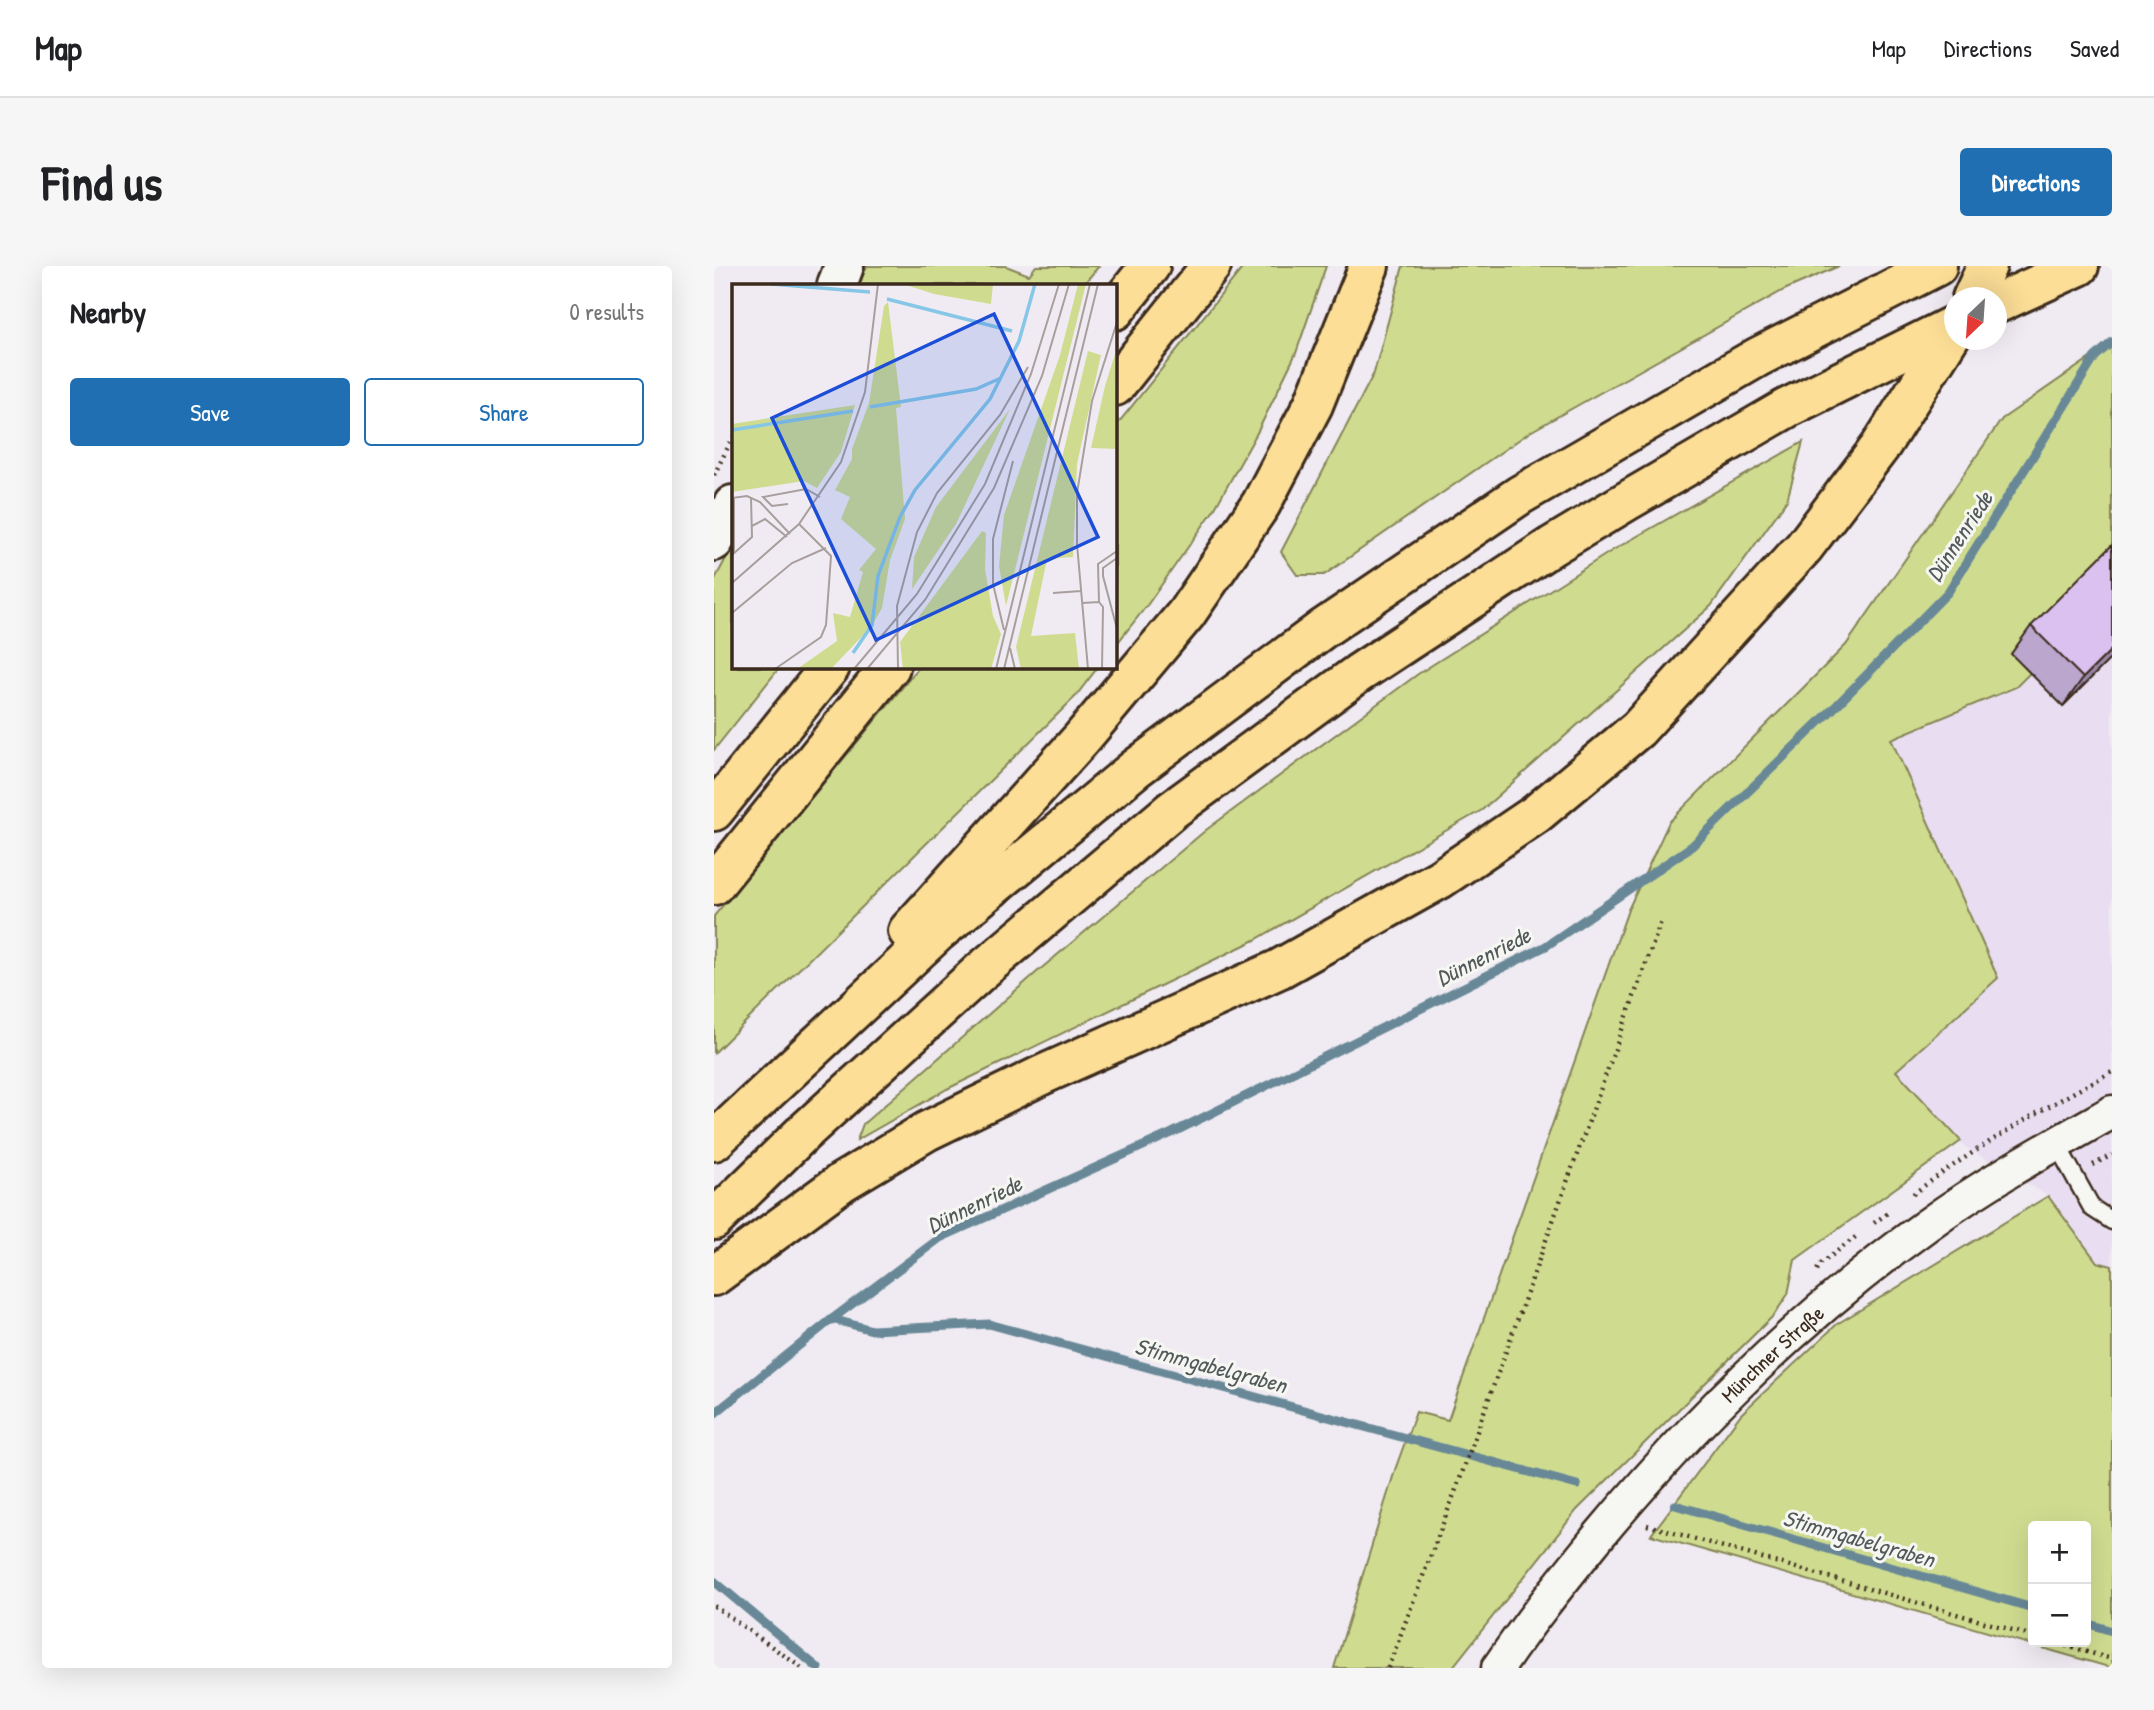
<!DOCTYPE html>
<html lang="en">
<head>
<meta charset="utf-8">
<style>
  body { margin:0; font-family:"Patrick Hand",sans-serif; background:#f6f6f6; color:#202124 }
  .controls { position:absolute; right:21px; bottom:21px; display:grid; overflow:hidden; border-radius:7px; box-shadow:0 7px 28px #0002 }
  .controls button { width:63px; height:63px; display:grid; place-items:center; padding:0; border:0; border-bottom:2px solid #e0e0e0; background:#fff; color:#202124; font:35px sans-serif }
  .compass { position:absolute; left:1230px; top:21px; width:63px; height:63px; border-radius:50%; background:#fff; box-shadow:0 7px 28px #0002; rotate:205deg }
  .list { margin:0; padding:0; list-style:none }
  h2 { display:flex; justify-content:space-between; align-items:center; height:91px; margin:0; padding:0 28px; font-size:30px }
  h2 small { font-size:23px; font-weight:400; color:#757577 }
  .actions { display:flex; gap:14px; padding:21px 28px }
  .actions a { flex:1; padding:16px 0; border:2px solid #1f6fb2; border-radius:7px; text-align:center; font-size:24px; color:#1f6fb2 }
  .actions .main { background:#1f6fb2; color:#fff }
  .map { position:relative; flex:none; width:1398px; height:1402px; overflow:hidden; border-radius:7px }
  header { display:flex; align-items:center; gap:42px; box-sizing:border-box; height:98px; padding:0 35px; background:#fff; border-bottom:2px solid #e0e0e0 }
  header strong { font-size:33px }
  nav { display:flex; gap:38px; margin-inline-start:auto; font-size:24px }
  .intro { display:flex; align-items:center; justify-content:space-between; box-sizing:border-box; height:168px; padding:0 42px }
  h1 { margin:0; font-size:49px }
  .button { padding:18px 32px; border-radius:7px; background:#1f6fb2; color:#fff; font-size:24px; font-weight:700 }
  main { display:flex; gap:42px; padding:0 42px }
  aside { flex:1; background:#fff; border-radius:7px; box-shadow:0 7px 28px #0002 }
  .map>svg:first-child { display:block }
  .built { fill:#e9def1 }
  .green { fill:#cfdc90; stroke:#858357; stroke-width:2; fill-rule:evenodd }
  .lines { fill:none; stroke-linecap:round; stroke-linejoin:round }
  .stream { stroke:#688897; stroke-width:9 }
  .service-casing { stroke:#3b2a1e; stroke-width:21 }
  .minor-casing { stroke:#3b2a1e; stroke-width:37 }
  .tertiary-casing { stroke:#3b2a1e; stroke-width:44 }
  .trunk-casing { stroke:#3b2a1e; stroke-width:44 }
  .motorway-casing { stroke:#3b2a1e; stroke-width:44 }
  .path { stroke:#3b2a1e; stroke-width:4.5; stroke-dasharray:2 5; stroke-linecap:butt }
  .service { stroke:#f6f6f2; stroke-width:16 }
  .minor { stroke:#f6f6f2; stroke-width:32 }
  .tertiary { stroke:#f6f6f2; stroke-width:38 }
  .trunk { stroke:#fcde96; stroke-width:38 }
  .motorway { stroke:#fcde96; stroke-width:38 }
  .wall { fill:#bba6ce; stroke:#3b2a1e; stroke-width:2 }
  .shaded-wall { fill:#9987a8; stroke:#3b2a1e; stroke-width:2 }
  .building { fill:#dac1f0; stroke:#3b2a1e; stroke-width:2 }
  .labels { text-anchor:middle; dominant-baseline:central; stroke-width:6; stroke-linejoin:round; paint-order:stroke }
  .street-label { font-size:21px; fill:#3b2a1e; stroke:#f6f6f2 }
  .water-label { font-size:23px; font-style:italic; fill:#52595a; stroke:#f6f6f2 }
  .inset-river { fill:none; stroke:#86c6e7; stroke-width:3.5 }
  .inset-road { fill:none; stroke:#a89e9d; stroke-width:2 }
  .view { fill:#1d4ed8; fill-opacity:0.15; stroke:#1d4ed8; stroke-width:3.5 }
  .inset-edge { fill:none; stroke:#3b2a1e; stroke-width:3.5 }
</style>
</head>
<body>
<header>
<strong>Map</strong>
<nav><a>Map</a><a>Directions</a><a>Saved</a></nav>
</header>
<div class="intro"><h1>Find us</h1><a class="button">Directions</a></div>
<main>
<aside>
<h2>Nearby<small>0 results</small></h2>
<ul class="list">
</ul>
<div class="actions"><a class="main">Save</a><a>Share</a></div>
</aside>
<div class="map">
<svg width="1398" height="1402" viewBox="0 0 1398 1402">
  <rect width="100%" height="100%" fill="#f0ebf2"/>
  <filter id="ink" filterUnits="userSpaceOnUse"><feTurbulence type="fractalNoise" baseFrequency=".0143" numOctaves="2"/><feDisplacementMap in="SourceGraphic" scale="14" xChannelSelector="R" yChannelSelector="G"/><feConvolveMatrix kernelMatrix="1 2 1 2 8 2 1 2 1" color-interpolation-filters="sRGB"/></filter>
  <g filter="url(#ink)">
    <path class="built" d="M1398,87V1000L1383,996L1334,930L1231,869L1005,595Z"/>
    <g class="green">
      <path d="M153,0H292L315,9L322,0H385L369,19H144Z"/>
      <path d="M530,0H612L582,87L544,165L500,244L434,338L401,380V161Z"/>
      <path d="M689,0H1125L1070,24L816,166L610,309H583L567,286L660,107Z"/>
      <path d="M1398,77V288L1298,388L1316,407L1302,421L1177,473L1284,712L1182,805L1247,875L1081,994L1074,1028L1060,1049L863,1244L738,1402H620L682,1201L702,1146L734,1154L914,644L955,556L1132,379L1288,153Z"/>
      <path d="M1089,176L1073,234L997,340L768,544L541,674L233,823L143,874L149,858L323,706L492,564L704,408L899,284Z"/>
      <path d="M19,279V401H66L0,484V315Z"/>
      <path d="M205,401H384L361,431L0,787V650Z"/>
      <path d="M1334,930L1383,996L1398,1000V1402L937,1269L1027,1148L1123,1058ZM1319,1260H1372V1376H1319Z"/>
    </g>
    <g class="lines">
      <g class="stream">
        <path d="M118,1053L158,1064L275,1058L863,1219"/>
        <path d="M0,1148L118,1053L226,972L458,867L832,680L978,580L1123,439L1234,326L1381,91L1398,76"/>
        <path d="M961,1239L1319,1342"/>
        <path d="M0,1315L104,1402"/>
        <path d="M1372,1357L1398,1365"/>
      </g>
      <g class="service-casing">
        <path id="service" d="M1342,877L1378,942L1398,955"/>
      </g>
      <g class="minor-casing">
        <g id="minor">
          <path id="s1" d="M784,1402C814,1357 849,1314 883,1272C980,1155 1090,1048 1213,959C1271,917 1336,881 1398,846"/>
        </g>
      </g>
      <g class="tertiary-casing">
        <g id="tertiary">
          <path d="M123,19L130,0"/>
          <path d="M0,275L19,239"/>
        </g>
      </g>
      <g class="trunk-casing">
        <g id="trunk">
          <path d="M401,44L436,0"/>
          <path d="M401,120L497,0"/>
          <path d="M0,545L116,401"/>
          <path d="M0,619L176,401"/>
        </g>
      </g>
      <g class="motorway-casing">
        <g id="motorway">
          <path d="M1258,32L1273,0"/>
          <path d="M1282,38L1365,0"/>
          <path d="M194,665L368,472L472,348L547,238L599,139L655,0"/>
          <path d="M0,875L224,666L421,503L610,362L806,229L1044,91L1223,0"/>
          <path d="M0,954L88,868L266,706L458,544L645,407L838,280L913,235L1073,142L1240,59"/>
          <path d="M0,1010L128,916L213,865L328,809L565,703L726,613L822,548L924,463L1090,281L1166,181L1240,64"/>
        </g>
      </g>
      <g class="path">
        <path d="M0,209L19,171"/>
        <path d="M1379,899L1398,889"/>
        <path d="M1199,928C1261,882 1329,842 1398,806"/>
        <path d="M1160,957L1175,946"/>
        <path d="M1103,1004L1108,997L1144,969"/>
        <path d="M933,1259L1319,1370"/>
        <path d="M0,1340L88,1402"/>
        <path d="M1338,1376L1398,1393"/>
        <path d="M674,1402L744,1218L948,653"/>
      </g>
      <use href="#service" class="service"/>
      <use href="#minor" class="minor"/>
      <use href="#tertiary" class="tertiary"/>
      <use href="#trunk" class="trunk"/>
      <use href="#motorway" class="motorway"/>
    </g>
    <path class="wall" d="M1317,360L1398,391L1349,440L1297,388Z"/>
    <path class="shaded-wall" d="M1398,383V391L1349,440L1369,412Z"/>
    <path class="building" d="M1398,279V383L1369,412L1317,360Z"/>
  </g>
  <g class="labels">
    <g class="street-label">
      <text stroke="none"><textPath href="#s1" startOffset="418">Münchner Straße</textPath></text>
    </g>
    <g class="water-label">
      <text transform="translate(1245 270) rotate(-57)">Dünnenriede</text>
      <text transform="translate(769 690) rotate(-27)">Dünnenriede</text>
      <text transform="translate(260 938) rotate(-26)">Dünnenriede</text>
      <text transform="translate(497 1099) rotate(15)">Stimmgabelgraben</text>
      <text transform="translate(1145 1272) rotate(16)">Stimmgabelgraben</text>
    </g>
  </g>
  <g transform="translate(18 18)">
    <rect width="385" height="385" fill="#f0ebf2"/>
    <path d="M171,0H261L259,20L202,10ZM346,0H354L274,322L267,282L272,231L328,71ZM156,18L169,123L164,124L173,235L158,276L150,324L139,343L99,385H65L105,357L101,329L118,333L131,288L127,286L144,265L109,235L118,213L103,206L120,175V165L137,119L152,22ZM356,67L369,71L345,180L341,273L315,275L299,352L343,349L347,385H289L284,363ZM383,70L385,165L359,164L373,102ZM123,121L109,168L85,204L72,197L0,208V140ZM278,125L224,240L180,305L182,273L204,223ZM250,247L254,249L253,285L261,332L269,350L259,385H171L168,358Z" fill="#cfdc90"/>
    <path class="inset-river" d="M39,0L138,8M155,15L280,47M138,123L244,105L269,94M0,146L121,127M121,369L140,341L146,292L168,233L183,206L258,115L287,57L303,0"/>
    <path class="inset-road" d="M0,214L15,212L28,218L58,250M56,220L40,222L31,213L74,205L88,213M20,242L33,235L55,253M2,270V214M0,271L20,253L19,214M385,274L371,284V292L385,345M0,299L67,240L109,178L133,108L146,0M321,309L349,307M367,318L366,280L385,267M350,319L367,318L371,323L370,385M0,329L60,279L94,264M272,346L261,300V255L281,177M278,364L283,385M43,385L89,353L94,341L99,272L67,240M122,385L185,310L253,200L299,90L327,0M135,385L193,316L262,204L310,92L337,0M166,385L165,322L185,248L205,209L268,131L296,83M264,385L358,0M272,385L366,0M356,385L345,260V209L360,117L385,38"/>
    <path class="view" d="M262,30L366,253L144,356L40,134Z"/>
    <rect width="385" height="385" class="inset-edge"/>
  </g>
</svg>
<div class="controls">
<button>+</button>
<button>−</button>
</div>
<svg class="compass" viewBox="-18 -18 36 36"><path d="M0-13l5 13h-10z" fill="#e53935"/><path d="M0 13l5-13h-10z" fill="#757577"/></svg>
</div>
</main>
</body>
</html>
